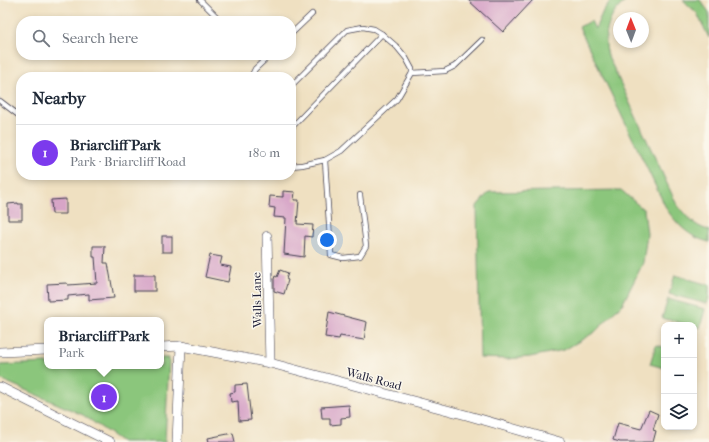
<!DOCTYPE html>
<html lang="en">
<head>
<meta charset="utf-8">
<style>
  body { margin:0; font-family:"IM FELL French Canon",serif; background:#f2f2f3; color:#1f2937 }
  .controls { position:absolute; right:12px; bottom:12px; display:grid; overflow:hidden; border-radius:8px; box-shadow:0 2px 6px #0003 }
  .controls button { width:36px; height:36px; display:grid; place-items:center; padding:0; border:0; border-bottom:1px solid #e0e1e3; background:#fff; color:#1f2937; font:20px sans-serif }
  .compass { position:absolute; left:613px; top:12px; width:36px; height:36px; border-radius:50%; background:#fff; box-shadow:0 2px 6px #0003; rotate:359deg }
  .you { position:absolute; left:327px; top:240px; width:14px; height:14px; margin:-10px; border:3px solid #fff; border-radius:50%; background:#1a73e8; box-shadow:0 0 0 6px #1a73e833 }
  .badge { display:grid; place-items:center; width:26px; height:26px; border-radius:50%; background:#7c3aed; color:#fff; font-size:13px; font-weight:700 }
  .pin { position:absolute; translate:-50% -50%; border:2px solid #fff; box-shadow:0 1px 4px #0006 }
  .popup { position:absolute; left:44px; top:317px; width:120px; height:52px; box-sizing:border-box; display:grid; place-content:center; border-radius:8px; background:#fff; filter:drop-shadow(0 1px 3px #0005); font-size:13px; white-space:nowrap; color:#747a83 }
  .popup b { font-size:15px; color:#1f2937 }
  .popup::after { content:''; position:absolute; left:50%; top:100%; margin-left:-8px; border:8px solid transparent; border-top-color:#fff }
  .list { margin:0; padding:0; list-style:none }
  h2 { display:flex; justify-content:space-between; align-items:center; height:52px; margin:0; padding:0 16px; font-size:17px }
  h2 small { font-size:13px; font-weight:400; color:#747a83 }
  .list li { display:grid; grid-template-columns:26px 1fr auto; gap:12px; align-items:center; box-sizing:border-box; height:56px; padding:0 16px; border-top:1px solid #e0e1e3 }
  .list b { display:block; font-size:15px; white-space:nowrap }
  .list p { margin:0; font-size:13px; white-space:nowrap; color:#747a83 }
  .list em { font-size:13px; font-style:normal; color:#747a83 }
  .icon { flex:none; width:22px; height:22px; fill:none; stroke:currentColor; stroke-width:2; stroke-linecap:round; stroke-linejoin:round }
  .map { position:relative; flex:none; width:709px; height:442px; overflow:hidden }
  .search { position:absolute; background:#fff; box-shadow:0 2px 6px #0003; left:16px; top:16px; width:280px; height:44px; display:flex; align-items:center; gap:10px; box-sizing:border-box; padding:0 14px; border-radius:16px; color:#747a83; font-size:15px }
  .panel { position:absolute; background:#fff; box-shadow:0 2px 6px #0003; left:16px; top:72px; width:280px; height:108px; border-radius:16px }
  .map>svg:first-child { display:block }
  .green { fill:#8bc67b; stroke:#56745b }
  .building { fill:#d7a5c7 }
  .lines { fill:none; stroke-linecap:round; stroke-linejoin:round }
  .service-casing { stroke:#413e4f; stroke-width:6 }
  .minor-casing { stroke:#413e4f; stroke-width:10 }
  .service { stroke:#fff; stroke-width:4.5 }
  .minor { stroke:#fff; stroke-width:9 }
  .labels { text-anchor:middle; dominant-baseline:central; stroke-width:3; stroke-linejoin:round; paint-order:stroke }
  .street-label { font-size:12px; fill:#22223b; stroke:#fbf7ec }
</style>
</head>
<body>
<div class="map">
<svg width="709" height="442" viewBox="0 0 709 442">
  <rect width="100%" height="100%" fill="#fbf7ec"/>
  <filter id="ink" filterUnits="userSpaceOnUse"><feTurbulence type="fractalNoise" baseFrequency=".025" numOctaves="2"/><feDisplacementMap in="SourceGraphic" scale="8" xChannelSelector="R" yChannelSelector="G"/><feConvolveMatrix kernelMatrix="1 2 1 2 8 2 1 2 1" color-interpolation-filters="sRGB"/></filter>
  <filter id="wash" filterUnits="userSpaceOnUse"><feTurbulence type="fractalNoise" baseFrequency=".012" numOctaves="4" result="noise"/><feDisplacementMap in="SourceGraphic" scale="16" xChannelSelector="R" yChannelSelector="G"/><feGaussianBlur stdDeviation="0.9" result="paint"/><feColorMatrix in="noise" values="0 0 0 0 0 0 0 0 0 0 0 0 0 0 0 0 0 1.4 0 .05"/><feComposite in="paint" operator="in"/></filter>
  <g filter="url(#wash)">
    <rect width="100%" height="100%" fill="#efe0c1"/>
    <g class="green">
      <path d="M611,0H628C609,11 602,36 608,56L676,203C684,214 694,227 709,230V242C690,238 678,225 667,210L579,27L591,21L595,29L603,11Z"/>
      <path d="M683,0H700L709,12V38L697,13Z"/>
      <path d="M621,190L644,210L647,234L643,263L623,303L595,332L564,350L530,357L507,359L480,358L477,206L489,192Z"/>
      <path d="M675,275L709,285V297L707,304L669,294Z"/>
      <path d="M668,299L705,309L700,328L694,326V325H689L662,318Z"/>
      <path d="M656,345L664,347V368L650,364Z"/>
      <path d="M161,358H169L165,442H122L83,415L0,379V365L47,363V366H161Z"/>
    </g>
    <g id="blocks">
      <g class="building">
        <path d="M468,0H533L503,32Z"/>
        <path d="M283,191L295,192L294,200H299L297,224L313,225L312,237L305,236L304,257L284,254L286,218L274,217L275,208L269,207L270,196L283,197Z"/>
        <path d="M66,199V214H52L51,200Z"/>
        <path d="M18,203V204H22V220H8V204Z"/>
        <rect x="162" y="236" width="10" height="16"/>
        <path d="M93,246H105L104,263H108L114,298L89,300V294L68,296V300L48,301L47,284L67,283L68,285L97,283L95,257H93Z"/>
        <path d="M210,255L222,257L220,265L231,267L228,282L205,277Z"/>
        <path d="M280,270L288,273L286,279L288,280L284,294L274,291V279L275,276L277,277Z"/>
        <rect x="134" y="275" width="21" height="16"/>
        <path d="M329,312L367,322L364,340L340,336L339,339L325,337Z"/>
        <path d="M247,384L251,420L239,421L238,401L231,402L230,393L235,392V385Z"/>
        <path d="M349,405L350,417L341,418V424L330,425V418H322L321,407Z"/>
        <path d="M649,410L658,414L653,430L656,431L653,442H620L613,440L618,423L641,429Z"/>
        <path d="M233,433L235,442H209L208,438Z"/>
      </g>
    </g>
  </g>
  <g filter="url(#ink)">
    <use href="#blocks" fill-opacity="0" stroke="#413e4f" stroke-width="1"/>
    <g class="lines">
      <g class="service-casing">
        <g id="service">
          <path d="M200,0L221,21"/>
          <path d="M291,34L312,14"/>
          <path d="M257,55L263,61"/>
          <path d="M251,77L255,69L270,55"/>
          <path d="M291,86L347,30L363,27L374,29L382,34L397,47L406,58L412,69V73"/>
          <path d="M0,101L21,117"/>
          <path d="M291,128L382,34"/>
          <path d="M325,160L331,255L343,258L360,256L366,246L360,195"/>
          <path d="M291,166L302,165L325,160L341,151L397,99L412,73L445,71L455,66L482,40"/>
        </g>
      </g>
      <g class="minor-casing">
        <g id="minor">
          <path d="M267,236L270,363"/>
          <path d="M161,347L181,346L270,363L466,415L560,442"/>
          <path d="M0,352L47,350"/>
          <path d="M0,387L110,442"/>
          <path d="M177,442L181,346"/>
        </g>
      </g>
      <use href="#service" class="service"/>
      <use href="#minor" class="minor"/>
    </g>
  </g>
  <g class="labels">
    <g class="street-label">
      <text transform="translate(257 300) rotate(-91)">Walls Lane</text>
      <text transform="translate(374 379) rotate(15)">Walls Road</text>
    </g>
  </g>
</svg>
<div class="controls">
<button>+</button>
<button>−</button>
<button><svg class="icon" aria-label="layers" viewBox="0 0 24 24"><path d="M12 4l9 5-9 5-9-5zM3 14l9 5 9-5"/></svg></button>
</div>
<svg class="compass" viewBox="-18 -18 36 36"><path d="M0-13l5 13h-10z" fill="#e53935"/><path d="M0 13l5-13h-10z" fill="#747a83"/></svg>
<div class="you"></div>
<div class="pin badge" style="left:104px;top:397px">1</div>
<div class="popup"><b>Briarcliff Park</b>Park</div>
<div class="search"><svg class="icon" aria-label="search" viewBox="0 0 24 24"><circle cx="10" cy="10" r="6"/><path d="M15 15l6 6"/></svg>Search here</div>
<section class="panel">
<h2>Nearby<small></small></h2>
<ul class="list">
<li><span class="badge">1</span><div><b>Briarcliff Park</b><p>Park · Briarcliff Road</p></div><em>180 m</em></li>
</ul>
</section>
</div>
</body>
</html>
